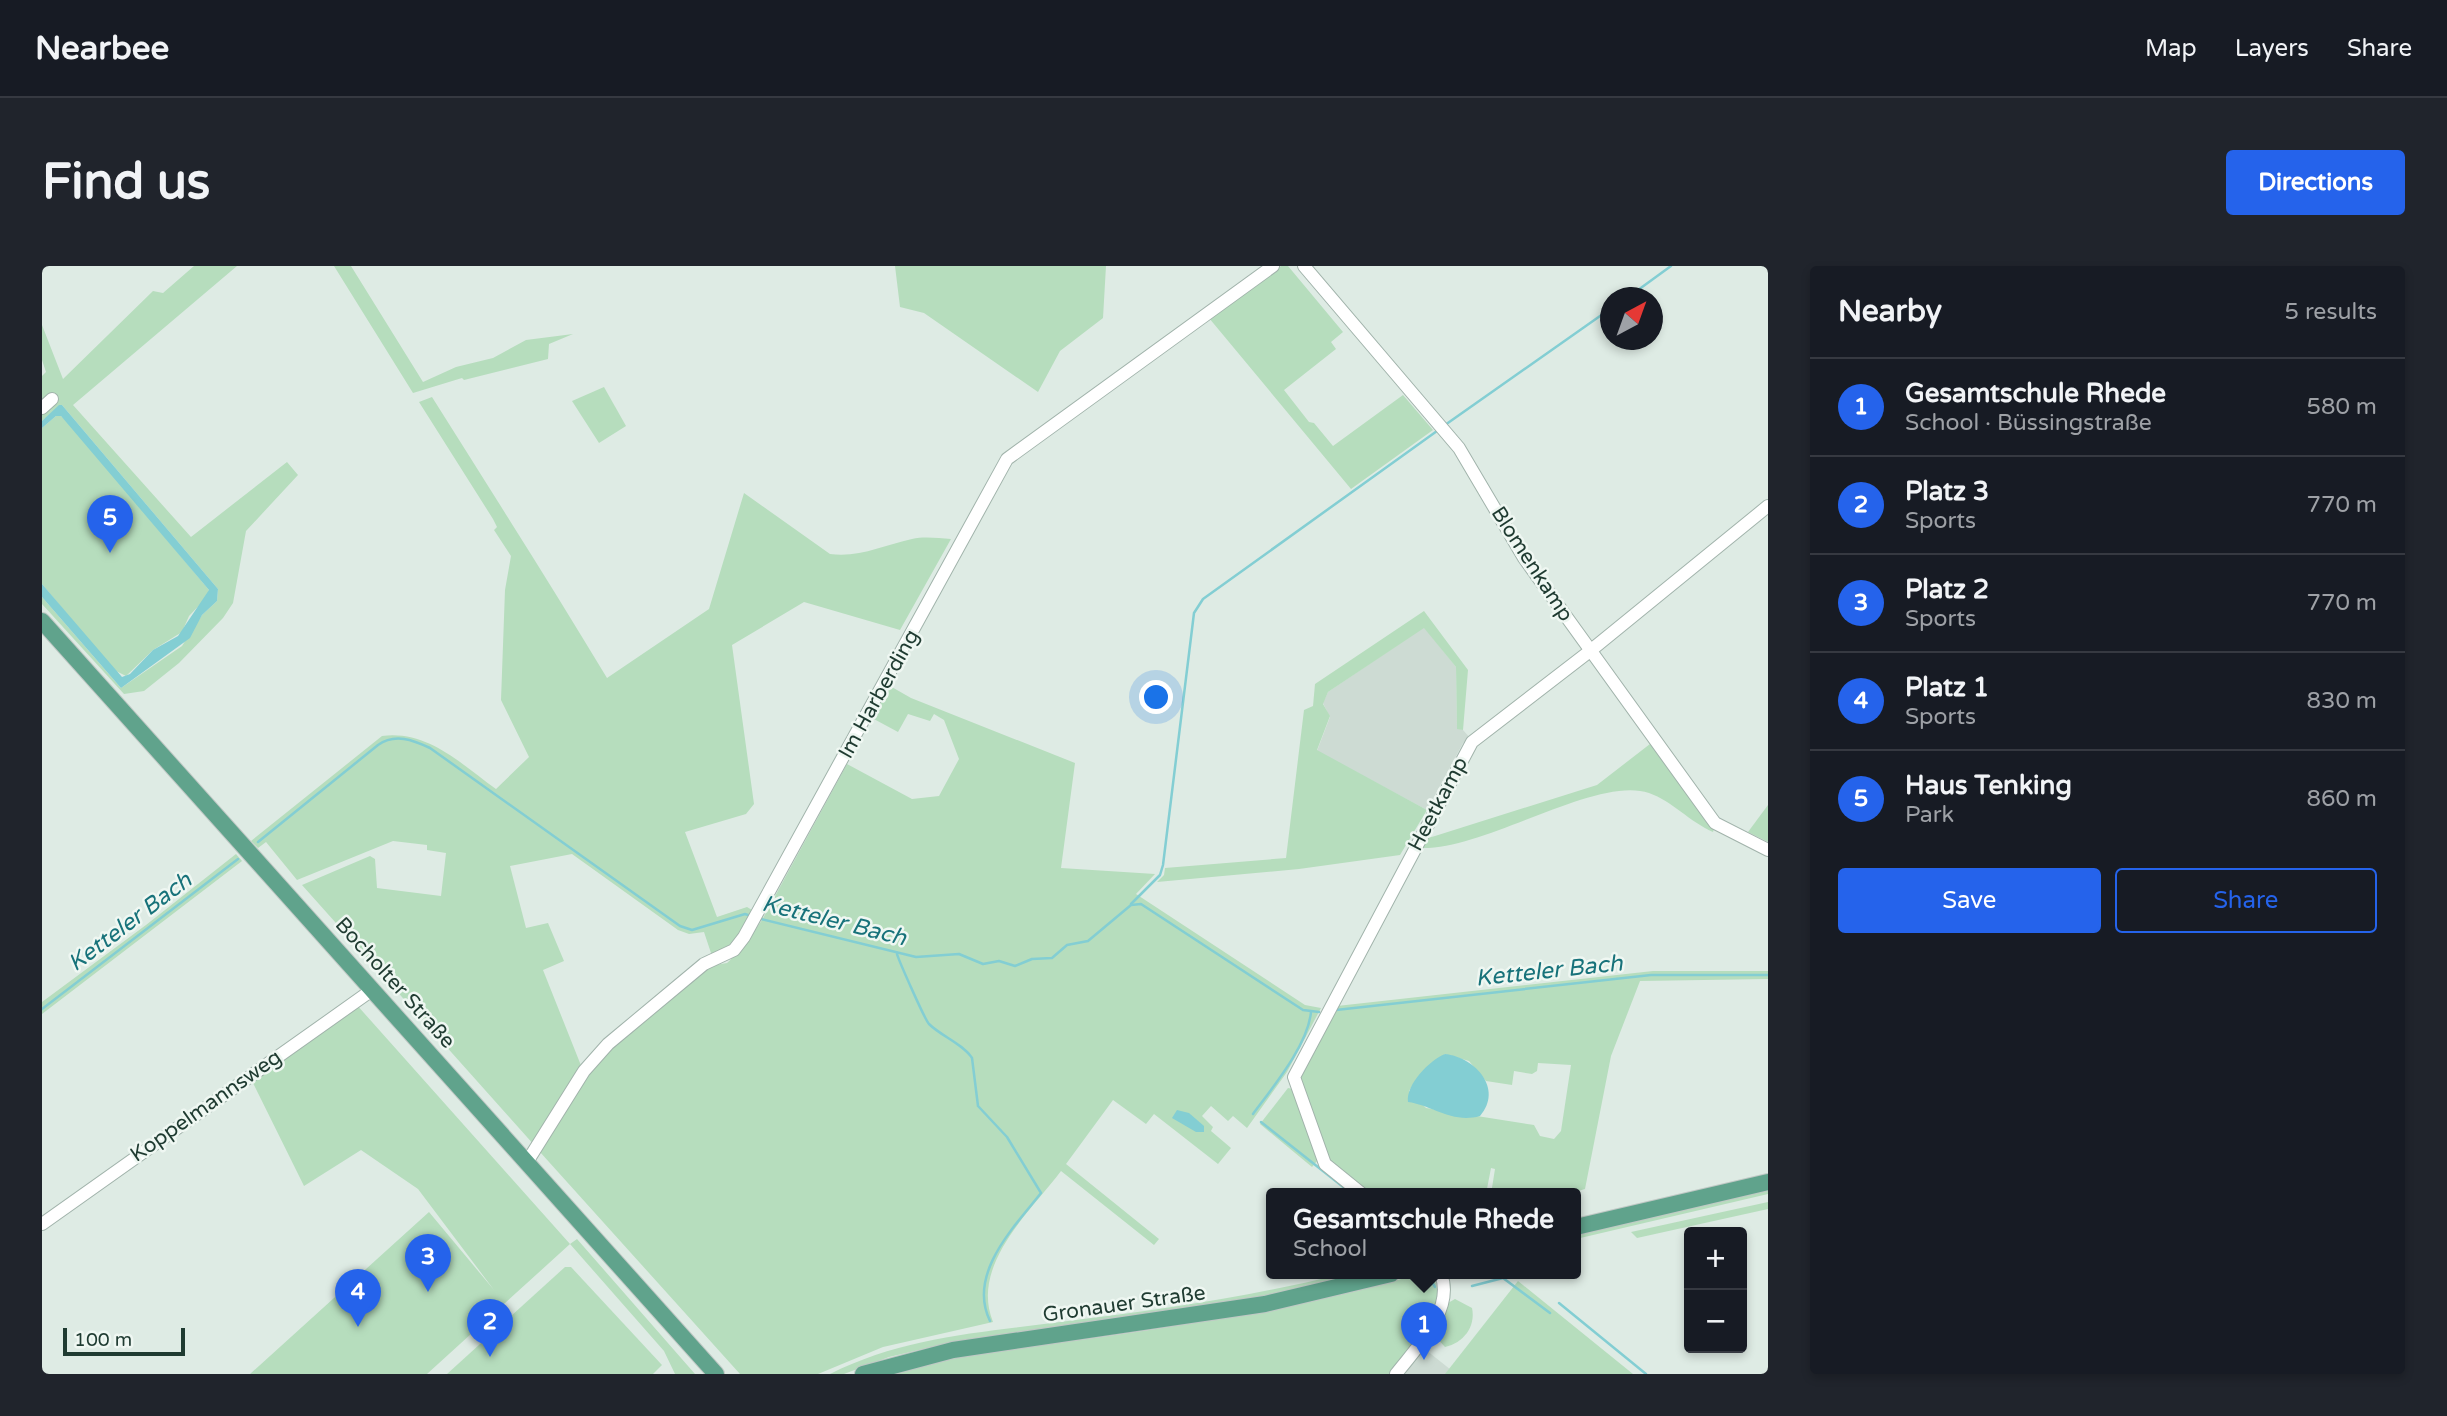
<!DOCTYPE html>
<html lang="en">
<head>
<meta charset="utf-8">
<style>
  body { margin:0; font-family:"Varela Round",sans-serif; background:#20242c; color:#f1f3f6 }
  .controls { position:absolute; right:21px; bottom:21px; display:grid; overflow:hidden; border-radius:7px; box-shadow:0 4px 10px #0003 }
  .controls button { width:63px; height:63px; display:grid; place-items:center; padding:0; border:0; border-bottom:2px solid #363941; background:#171b24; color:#f1f3f6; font:35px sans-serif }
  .compass { position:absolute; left:1558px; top:21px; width:63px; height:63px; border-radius:50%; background:#171b24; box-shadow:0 4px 10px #0003; rotate:41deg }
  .scale { position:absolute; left:21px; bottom:18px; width:122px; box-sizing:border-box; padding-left:7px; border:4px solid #1f3b31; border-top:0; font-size:19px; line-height:24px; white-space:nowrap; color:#1f3b31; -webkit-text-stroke:5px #eff7f2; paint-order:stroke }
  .you { position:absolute; left:1115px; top:432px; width:24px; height:24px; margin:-18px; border:5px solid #fff; border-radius:50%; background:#1a73e8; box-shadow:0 0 0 10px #1a73e833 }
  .badge { display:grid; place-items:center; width:46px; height:46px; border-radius:50%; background:#2563eb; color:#fff; font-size:23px; font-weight:700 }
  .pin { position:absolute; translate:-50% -58px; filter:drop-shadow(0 2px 4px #0008) }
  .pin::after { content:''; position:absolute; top:37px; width:24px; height:21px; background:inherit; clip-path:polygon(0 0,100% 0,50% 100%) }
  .popup { position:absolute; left:1224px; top:922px; width:315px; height:91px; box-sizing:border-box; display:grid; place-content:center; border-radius:7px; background:#171b24; filter:drop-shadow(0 2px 5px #0005); font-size:23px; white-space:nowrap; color:#9ea1a6 }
  .popup b { font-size:26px; color:#f1f3f6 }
  .popup::after { content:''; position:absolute; left:50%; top:100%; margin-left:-14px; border:14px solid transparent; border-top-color:#171b24 }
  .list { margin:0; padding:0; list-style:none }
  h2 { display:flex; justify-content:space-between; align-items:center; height:91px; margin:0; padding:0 28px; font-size:30px }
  h2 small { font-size:23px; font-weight:400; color:#9ea1a6 }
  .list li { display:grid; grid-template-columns:46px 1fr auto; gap:21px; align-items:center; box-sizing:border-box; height:98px; padding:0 28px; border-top:2px solid #363941 }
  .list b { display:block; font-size:26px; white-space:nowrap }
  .list p { margin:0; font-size:23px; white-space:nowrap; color:#9ea1a6 }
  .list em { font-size:23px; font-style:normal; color:#9ea1a6 }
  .actions { display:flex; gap:14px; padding:21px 28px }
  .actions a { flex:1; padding:16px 0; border:2px solid #2563eb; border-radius:7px; text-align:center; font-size:24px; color:#2563eb }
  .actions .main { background:#2563eb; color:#fff }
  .map { position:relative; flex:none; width:1726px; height:1108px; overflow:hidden; border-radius:7px }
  header { display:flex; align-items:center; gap:42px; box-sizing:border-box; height:98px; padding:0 35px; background:#171b24; border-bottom:2px solid #363941 }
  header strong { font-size:33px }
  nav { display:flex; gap:38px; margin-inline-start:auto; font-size:24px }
  .intro { display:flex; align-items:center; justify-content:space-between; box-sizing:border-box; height:168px; padding:0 42px }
  h1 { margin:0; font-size:49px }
  .button { padding:18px 32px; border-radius:7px; background:#2563eb; color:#fff; font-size:24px; font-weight:700 }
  main { display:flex; gap:42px; padding:0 42px }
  aside { flex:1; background:#171b24; border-radius:7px; box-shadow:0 4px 10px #0003 }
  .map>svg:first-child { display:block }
  .built { fill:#cddbd3 }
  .green { fill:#b6ddbd; fill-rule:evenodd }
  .water { fill:#83ced3 }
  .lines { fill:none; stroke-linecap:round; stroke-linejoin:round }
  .stream { stroke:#83ced3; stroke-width:2.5 }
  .minor-casing { stroke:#a1b3ab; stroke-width:14 }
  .major-casing { stroke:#c0c8c5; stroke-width:18 }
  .minor { stroke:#fff; stroke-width:12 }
  .major { stroke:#60a38c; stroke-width:16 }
  .labels { text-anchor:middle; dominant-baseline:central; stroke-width:5; stroke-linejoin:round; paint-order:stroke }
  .street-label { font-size:21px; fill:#1f3b31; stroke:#eff7f2 }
  .water-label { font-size:23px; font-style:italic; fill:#17727a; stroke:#eff7f2 }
</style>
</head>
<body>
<header>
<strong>Nearbee</strong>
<nav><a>Map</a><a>Layers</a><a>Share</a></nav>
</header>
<div class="intro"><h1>Find us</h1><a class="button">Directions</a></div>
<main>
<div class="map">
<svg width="1726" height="1108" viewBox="0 0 1726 1108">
  <rect width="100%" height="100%" fill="#deebe4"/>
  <g class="built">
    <path d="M1382,361L1414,401L1415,462L1421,464L1428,472L1421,477L1385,544L1275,485L1288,451L1281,437L1286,426Z"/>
    <path d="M1379,1080L1414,1108H1356Z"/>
  </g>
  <g class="green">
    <path d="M152,0H195L31,139L149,271L245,196L256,209L204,265L191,337L181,352L137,397L102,425L82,428L0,338V331L79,422L140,380L160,349L175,335L176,323L20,139L0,155V110L4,106L0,94V59L21,113L111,25L121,27Z"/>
    <path d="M292,0H309L381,116L414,101L451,92L484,74L531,68L507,78L506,93L422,114L420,112L371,127Z"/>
    <path d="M853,0H1064L1061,52L1018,85L996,126L882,47L858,41Z"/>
    <path d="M1239,0H1246L1301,66L1289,76L1294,83L1242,124L1267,156L1272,157L1291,180L1361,129L1391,164L1309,223L1167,52Z"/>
    <path d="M562,121L584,160L557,177L530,135Z"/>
    <path d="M390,131C449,225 508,317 565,412L667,343L702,227L788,288C817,292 842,279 870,273C882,270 896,272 909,273L858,364L762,336L690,379L712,538L704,548L643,566L675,651L705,641L710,644L689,681L670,690L662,666L647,668L636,664L530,588L468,600L484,662L506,657L522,695L501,704L540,802L493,880L260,619L328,590L333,593L335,622L399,630L404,587L385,584V579L351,575L255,614L224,576L216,582L209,575L340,470C386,464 419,498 454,523L487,491L459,434L463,324L469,290L452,264L455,261L451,253L377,136Z"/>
    <path d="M14,150H19L29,159L167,324L166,330L147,350L140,366L111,384L84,410L72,404L0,318V162Z"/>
    <path d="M1382,345L1426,404L1421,464L1415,463L1414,401L1382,362L1286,426L1281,438L1288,450L1275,484L1385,544L1358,589L1257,603L1115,616L1122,609L1123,602L1244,592L1262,444L1271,440L1273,418Z"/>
    <path d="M848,420L869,432L1033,497L1019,602L1113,608L1094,628L1263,739L1279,742L1245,806L1205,862L1191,850L1186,855L1169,840L1160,850L1171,861L1169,865L1189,882L1176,898L1112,848L1104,858L1071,834L1024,898L1117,973L1112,979L1019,905C988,946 928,999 951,1056L841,1081L776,1108H698L498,886L534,824L562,786L647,713L673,699L685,697L701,682L720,654L805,498L870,533L897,530L917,493L902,454L892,448L888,455L866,448L856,466L830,452Z"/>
    <path d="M1608,478L1672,563L1671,566C1648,556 1630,535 1607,527C1555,509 1445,583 1380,582L1382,573L1393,570L1555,519Z"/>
    <path d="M1726,539V576L1706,566Z"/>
    <path d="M194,588L200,595L0,748V736L104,659Z"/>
    <path d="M1611,705H1726V713L1598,715L1569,790L1543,923L1526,928H1449L1453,903L1449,902L1444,928H1329L1287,895L1259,816V807L1295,740ZM1403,788L1427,795L1444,815L1470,819L1472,805L1490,808L1495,805L1496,797L1529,799L1519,865L1512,873L1498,870L1492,859L1384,842L1367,825L1376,811Z"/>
    <path d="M314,738L528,978L535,973L653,1108H633L622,1085L528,978L385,1108H208L387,946L452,1024L376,923L319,884L262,920L210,815Z"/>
    <path d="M1246,822L1251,823L1276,894L1270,901L1218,858Z"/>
    <path d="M1726,922V928L1534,973V967Z"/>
    <path d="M1726,936V943L1595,972L1589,966Z"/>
    <path d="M523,1001H529L620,1099L611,1108H405Z"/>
    <path d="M1300,1008H1325L1215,1033L894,1080L847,1091L802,1108H788C863,1070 945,1066 1026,1055C1118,1044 1211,1030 1300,1008Z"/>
    <path d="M1379,1008H1390C1410,1043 1370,1081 1350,1108H840C914,1086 990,1081 1066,1070C1172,1056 1276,1035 1379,1008Z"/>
    <path d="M1476,1015L1591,1108H1403Z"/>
    <path d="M1413,1033L1430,1042C1434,1061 1421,1077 1403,1081L1393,1070L1406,1037Z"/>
  </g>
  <g class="water">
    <path d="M17,139H20L176,323L175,335L160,349L148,372L79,422L0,331V318L80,411L88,408L111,384L136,370L167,324L19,150H14L0,162V155Z"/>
    <path d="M1403,788C1433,791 1462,823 1438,850C1410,858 1390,839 1366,836C1364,818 1388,794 1403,788Z"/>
    <path d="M1135,844L1147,847L1162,860V866H1154L1130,852Z"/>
  </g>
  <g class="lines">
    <g class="stream">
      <path d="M1585,32L1629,0"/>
      <path d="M1403,159L1568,43"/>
      <path d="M216,576L336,479C353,467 371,474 388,482L638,660L650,664L703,648L709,650"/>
      <path d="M1089,638L1118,609L1121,599L1152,347L1161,333L1395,165"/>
      <path d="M715,652L874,691L917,688L941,698L957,695L973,700L990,693L1010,692L1025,679L1046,675L1089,639L1099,638L1261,744L1277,746"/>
      <path d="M855,688C857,695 883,754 887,758C899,770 921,778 930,792L936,840L965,871L999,927C972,961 925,1008 948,1055"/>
      <path d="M0,743L196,593"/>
      <path d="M1294,744L1609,709H1726"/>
      <path d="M1211,848C1231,821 1266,779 1269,746"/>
      <path d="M1219,856L1305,924"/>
      <path d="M1381,1012L1387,1011L1393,1021"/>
      <path d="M1430,1020L1461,1012L1508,1047"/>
      <path d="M1517,1037L1604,1108"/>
    </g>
    <g class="minor-casing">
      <g id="minor">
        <path d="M1262,0L1417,182L1482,292L1673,557L1726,584"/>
        <path d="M0,142L10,133"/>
        <path d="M485,896L542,805L566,778L662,698L692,684L702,671L965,193L1231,0"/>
        <path d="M1320,928L1283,898L1252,811L1430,476L1548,385L1726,240"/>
        <path d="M0,958L330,724"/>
        <path d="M1354,1108C1374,1082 1413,1044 1399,1008"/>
      </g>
    </g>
    <g class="major-casing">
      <g id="major">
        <path d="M0,355L674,1108"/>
        <path d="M1534,961L1726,916"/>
        <path d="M821,1108L911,1084L1223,1038L1349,1008"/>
      </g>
    </g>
    <use href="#minor" class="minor"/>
    <use href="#major" class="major"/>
  </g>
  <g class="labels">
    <g class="street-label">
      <text transform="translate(1490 298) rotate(57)">Blomenkamp</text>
      <text transform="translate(837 428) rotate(-61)">Im Harberding</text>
      <text transform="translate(1396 538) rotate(-62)">Heetkamp</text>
      <text transform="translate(353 717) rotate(48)">Bocholter Straße</text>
      <text transform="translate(164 840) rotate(-35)">Koppelmannsweg</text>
      <text transform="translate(1082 1038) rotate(-8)">Gronauer Straße</text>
    </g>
    <g class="water-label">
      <text transform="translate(792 655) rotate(14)">Ketteler Bach</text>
      <text transform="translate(88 656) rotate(-37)">Ketteler Bach</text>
      <text transform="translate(1507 705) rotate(-6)">Ketteler Bach</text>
    </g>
  </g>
</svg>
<div class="controls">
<button>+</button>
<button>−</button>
</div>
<svg class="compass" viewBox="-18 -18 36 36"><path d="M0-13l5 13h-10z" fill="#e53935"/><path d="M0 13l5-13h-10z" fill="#9ea1a6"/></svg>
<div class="scale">100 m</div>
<div class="you"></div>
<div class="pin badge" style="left:1382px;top:1094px">1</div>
<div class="popup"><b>Gesamtschule Rhede</b>School</div>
<div class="pin badge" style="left:448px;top:1091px">2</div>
<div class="pin badge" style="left:386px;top:1026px">3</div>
<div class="pin badge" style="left:316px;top:1061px">4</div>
<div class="pin badge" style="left:68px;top:287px">5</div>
</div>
<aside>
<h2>Nearby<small>5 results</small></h2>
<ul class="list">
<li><span class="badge">1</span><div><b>Gesamtschule Rhede</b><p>School · Büssingstraße</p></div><em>580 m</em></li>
<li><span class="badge">2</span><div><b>Platz 3</b><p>Sports</p></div><em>770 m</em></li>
<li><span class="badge">3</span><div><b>Platz 2</b><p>Sports</p></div><em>770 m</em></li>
<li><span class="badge">4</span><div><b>Platz 1</b><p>Sports</p></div><em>830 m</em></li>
<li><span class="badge">5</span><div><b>Haus Tenking</b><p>Park</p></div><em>860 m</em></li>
</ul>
<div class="actions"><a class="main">Save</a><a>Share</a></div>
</aside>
</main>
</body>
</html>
